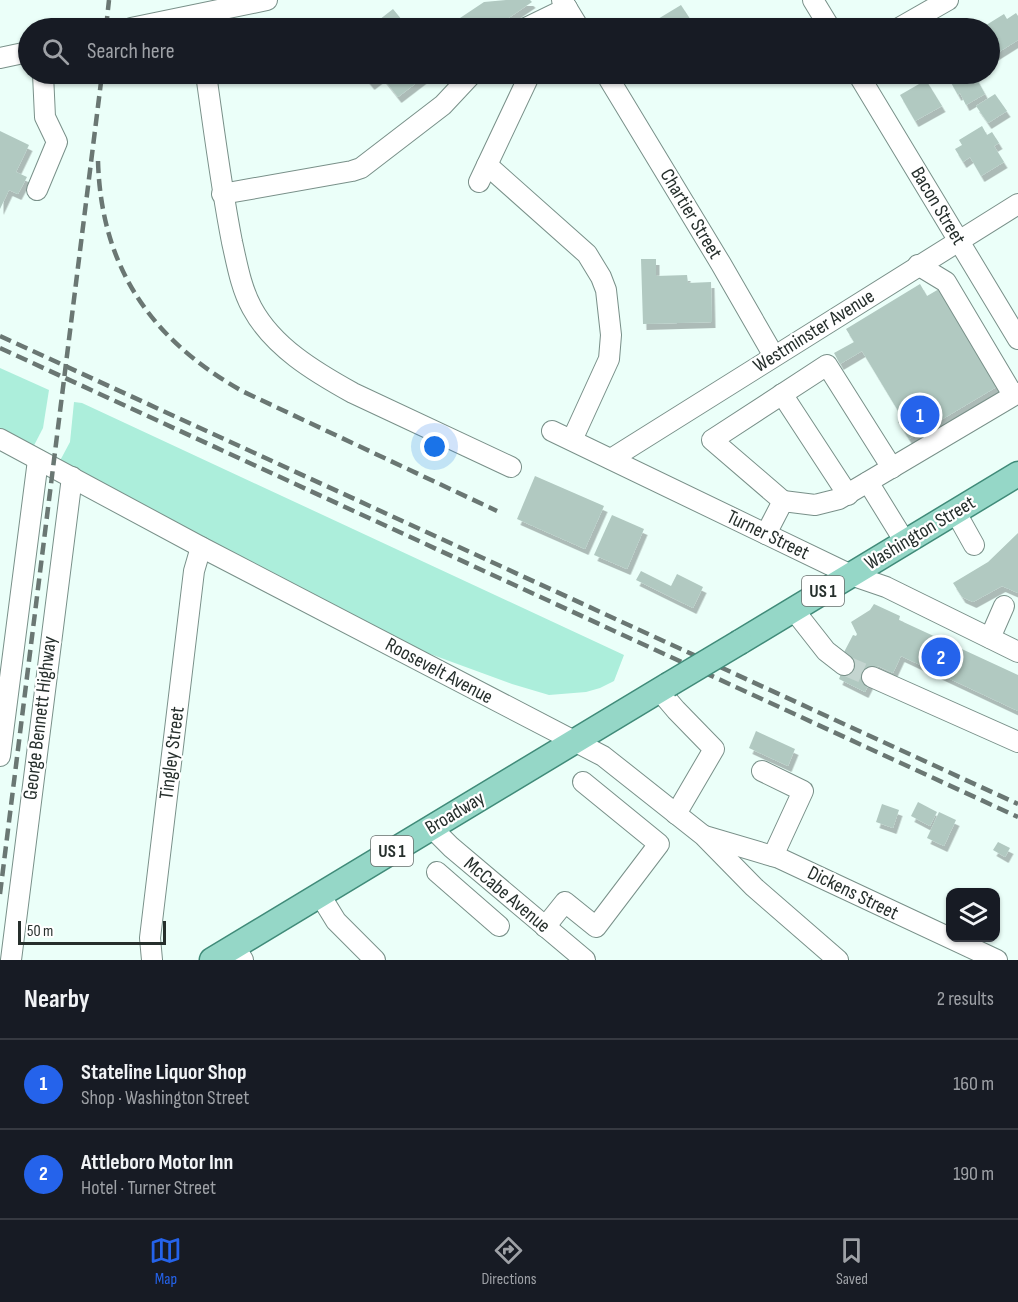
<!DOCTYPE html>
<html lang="en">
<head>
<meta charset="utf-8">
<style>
  body { margin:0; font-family:"Sofia Sans Condensed",sans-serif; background:#242831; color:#f1f3f6 }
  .controls { position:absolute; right:18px; bottom:18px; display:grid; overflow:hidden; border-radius:12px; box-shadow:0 2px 4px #0004 }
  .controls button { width:54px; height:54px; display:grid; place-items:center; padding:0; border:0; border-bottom:2px solid #363941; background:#171b24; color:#f1f3f6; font:30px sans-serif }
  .scale { position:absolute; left:18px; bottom:15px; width:148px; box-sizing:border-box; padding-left:6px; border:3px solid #262f2c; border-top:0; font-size:16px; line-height:21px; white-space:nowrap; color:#262f2c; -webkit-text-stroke:4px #fff; paint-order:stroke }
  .you { position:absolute; left:435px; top:447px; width:21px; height:21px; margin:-15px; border:4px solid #fff; border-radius:50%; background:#1a73e8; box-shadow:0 0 0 9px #1a73e833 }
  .badge { display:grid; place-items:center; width:39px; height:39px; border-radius:50%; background:#2563eb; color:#fff; font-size:20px; font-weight:700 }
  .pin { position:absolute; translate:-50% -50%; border:3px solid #fff; box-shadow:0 2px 6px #0006 }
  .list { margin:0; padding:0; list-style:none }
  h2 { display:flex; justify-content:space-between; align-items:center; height:78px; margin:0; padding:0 24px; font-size:26px }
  h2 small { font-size:20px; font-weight:400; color:#9ea1a6 }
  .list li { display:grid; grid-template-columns:39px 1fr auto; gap:18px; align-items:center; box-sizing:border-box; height:90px; padding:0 24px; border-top:2px solid #363941 }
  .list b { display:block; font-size:22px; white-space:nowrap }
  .list p { margin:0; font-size:20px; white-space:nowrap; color:#9ea1a6 }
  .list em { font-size:20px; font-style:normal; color:#9ea1a6 }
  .icon { flex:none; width:33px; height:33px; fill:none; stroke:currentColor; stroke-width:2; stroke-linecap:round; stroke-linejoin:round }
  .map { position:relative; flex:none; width:1018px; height:960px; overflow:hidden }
  .search { position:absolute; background:#171b24; box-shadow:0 2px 4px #0004; left:18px; right:18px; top:18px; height:66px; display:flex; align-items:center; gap:15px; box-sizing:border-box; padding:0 21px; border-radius:33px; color:#9ea1a6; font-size:22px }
  .sheet { height:258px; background:#171b24 }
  nav { display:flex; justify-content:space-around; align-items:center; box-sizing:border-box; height:84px; border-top:2px solid #363941; background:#171b24; font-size:16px; color:#9ea1a6 }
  nav a { display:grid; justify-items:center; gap:3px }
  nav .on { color:#2563eb }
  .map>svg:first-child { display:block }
  .green { fill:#aceedb }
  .building { fill:#b1c9c1; filter:url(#shadow) }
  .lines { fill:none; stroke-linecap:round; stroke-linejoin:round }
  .minor-tunnel { stroke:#c4d5d0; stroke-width:20; stroke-dasharray:20 10; stroke-linecap:butt }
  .minor-casing { stroke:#799089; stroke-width:22 }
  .major-casing { stroke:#408b79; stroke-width:27 }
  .minor { stroke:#fff; stroke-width:20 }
  .major { stroke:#95d7c7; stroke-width:24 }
  .rail { stroke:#6a7773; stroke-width:4.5; stroke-dasharray:12 6; stroke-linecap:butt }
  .major-bridge-casing { stroke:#408b79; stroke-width:27; stroke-linecap:butt }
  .major-bridge { stroke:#95d7c7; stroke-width:24 }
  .labels { text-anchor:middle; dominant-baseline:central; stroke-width:4.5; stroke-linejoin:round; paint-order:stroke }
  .shield { fill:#fff; stroke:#676d6b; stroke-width:1.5 }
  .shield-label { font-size:18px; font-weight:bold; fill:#262f2c }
  .street-label { font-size:20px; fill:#262f2c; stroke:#fff }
</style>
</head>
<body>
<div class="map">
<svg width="1018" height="960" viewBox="0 0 1018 960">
  <defs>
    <filter id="shadow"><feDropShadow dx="3.5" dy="6" stdDeviation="0" flood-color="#0004"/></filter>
  </defs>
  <rect width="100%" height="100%" fill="#ebfff9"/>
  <g class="green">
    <path d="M0,368L49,390L43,428L27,459L0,446Z"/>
    <path d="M74,402L82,403L624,655L614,681L600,688L586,692L549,695L512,684L310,610L55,470L70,442Z"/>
  </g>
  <g class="building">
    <path d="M506,0H530L532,2L494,28H445L484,2Z"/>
    <path d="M681,5L696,28H643Z"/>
    <path d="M393,9L402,20L404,18L413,28H372L370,27Z"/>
    <path d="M1016,13L1018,16V40L991,57L990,54V28L983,27L1004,14L1007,19Z"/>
    <path d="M363,74H384L371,84Z"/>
    <path d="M389,74H428L398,97L383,78Z"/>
    <path d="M974,74L985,94L966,105L960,93L958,95L950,81L959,77L961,80Z"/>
    <path d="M926,80L942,106L915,121L900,95Z"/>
    <path d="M995,94L1007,111L988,123L976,106Z"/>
    <path d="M982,126L987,135L992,132L999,143L994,146L1004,162L981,176L970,157L963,162L955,149L962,145L959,140Z"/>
    <path d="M0,131L29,145L16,172L27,177L18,194L9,190L0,209Z"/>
    <path d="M641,259H656V276L687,275L688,283L711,282L712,322L643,324Z"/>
    <path d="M920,284L927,296L939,289L998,386L909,439L898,422L903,419L862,351L840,364L834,353L854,342L846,329Z"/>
    <path d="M535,476L604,506L585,549L517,519Z"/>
    <path d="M612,515L644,529L627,569L594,555Z"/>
    <path d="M1018,533V593L1002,586L973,602L962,597L953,583L988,562Z"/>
    <path d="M641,571L671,586L677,574L703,587L693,608L636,580Z"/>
    <path d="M874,604L900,616L899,620L1018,675V711L901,656L893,673L878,666L865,692L839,679L847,658L842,656L853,635L856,636L857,634L851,622L870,610Z"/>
    <path d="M756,731L795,749L788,766L749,748Z"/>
    <path d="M918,802L937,812L930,826L911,816Z"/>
    <path d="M882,804L899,810L893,828L876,822Z"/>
    <path d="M939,812L956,820L944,846L927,838Z"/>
    <path d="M998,842L1010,848L1005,857L993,850Z"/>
  </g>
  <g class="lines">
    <path class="minor-tunnel" d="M844,665L872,677"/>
    <g class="minor-casing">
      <g id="minor">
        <path d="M562,0L579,28"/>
        <path d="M813,0L830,28"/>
        <path d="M131,28L267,0"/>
        <path d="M526,28L567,8"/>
        <path d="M899,28L948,0"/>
        <path d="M0,58L28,52"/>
        <path d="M206,74C214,130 221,186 232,242C237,264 241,288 252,308C273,347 315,372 353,393L511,467"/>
        <path d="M606,74L721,264L774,356"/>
        <path d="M858,74L1018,339"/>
        <path d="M487,165L587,254L601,277L606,290L611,335L609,359L572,440"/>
        <path d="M479,182L530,74"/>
        <path d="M37,190L57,142L45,117L43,74"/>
        <path d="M222,194L352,171L361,168L443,105L472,74"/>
        <path d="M918,265L946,282L1013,395"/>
        <path d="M782,394L848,495"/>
        <path d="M552,431L851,575L886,587L1018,652"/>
        <path d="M0,439L201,547L603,756L704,836L754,887L838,960"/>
        <path d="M611,459L1018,204"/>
        <path d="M868,482L905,542"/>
        <path d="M783,501L712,440L827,365L892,468"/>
        <path d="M955,511L974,545"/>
        <path d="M766,534L783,501L815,505L839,499L1018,393"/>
        <path d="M793,609L826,651L844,665"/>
        <path d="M990,638L1004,606"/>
        <path d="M872,677L1018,742"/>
        <path d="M659,690L676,710L714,749L676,814"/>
        <path d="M0,756L38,460"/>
        <path d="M762,771L803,791L773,856"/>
        <path d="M431,827L451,847L585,960"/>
        <path d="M705,836L779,858L997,960"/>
        <path d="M437,872L499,926"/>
        <path d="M320,895L336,921L375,960"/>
        <path d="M545,927L565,902L596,927L659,844L583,782"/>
        <path d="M235,947L243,960"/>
        <path d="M11,960L72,477"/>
        <path d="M152,960L150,938L194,571L201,547"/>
      </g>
    </g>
    <g class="major-casing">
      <g id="major">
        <path d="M740,642L1018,474"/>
        <path d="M212,960L668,685"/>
      </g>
    </g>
    <use href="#minor" class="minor"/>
    <use href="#major" class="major"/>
    <g class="rail">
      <path d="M106,28L109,0"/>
      <path d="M98,161C101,268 152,341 244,392L497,511"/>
      <path d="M0,336L1018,804"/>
      <path d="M0,348L1018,817"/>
      <path d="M0,894L102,74"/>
    </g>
    <g class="major-bridge-casing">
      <path id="major-bridge" d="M668,685L740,642"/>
    </g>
    <use href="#major-bridge" class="major-bridge"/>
  </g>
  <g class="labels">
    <g class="shield">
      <rect x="802" y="576" width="42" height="30" rx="4.5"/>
      <rect x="371" y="836" width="42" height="30" rx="4.5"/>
    </g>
    <g class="shield-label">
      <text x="823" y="591">US 1</text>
      <text x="392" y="851">US 1</text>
    </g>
    <g class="street-label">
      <text transform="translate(938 206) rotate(59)">Bacon Street</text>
      <text transform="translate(691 214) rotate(59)">Chartier Street</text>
      <text transform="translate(814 331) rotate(-32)">Westminster Avenue</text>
      <text transform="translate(920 533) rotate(-31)">Washington Street</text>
      <text transform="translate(768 535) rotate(26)">Turner Street</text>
      <text transform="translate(439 671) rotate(28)">Roosevelt Avenue</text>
      <text transform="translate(40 718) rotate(-83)">George Bennett Highway</text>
      <text transform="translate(172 753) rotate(-83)">Tingley Street</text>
      <text transform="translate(455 813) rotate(-31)">Broadway</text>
      <text transform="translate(853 893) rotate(26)">Dickens Street</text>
      <text transform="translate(507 895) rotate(40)">McCabe Avenue</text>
    </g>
  </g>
</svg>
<div class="controls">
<button><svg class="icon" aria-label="layers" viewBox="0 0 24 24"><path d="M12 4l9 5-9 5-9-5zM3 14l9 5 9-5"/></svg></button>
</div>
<div class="scale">50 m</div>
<div class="you"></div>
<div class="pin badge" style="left:920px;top:415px">1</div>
<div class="pin badge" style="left:941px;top:657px">2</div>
<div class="search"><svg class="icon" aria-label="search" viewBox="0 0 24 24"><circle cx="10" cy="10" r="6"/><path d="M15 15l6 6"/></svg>Search here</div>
</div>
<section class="sheet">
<h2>Nearby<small>2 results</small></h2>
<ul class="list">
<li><span class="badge">1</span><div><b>Stateline Liquor Shop</b><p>Shop · Washington Street</p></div><em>160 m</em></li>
<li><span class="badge">2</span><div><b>Attleboro Motor Inn</b><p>Hotel · Turner Street</p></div><em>190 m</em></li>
</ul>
</section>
<nav>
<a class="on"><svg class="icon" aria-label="map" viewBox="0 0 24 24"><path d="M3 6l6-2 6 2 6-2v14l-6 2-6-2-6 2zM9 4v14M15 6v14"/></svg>Map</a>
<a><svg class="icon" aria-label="directions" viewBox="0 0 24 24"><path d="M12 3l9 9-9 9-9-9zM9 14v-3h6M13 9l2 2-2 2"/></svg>Directions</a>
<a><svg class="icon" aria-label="saved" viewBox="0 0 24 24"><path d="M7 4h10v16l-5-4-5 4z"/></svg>Saved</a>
</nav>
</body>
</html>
